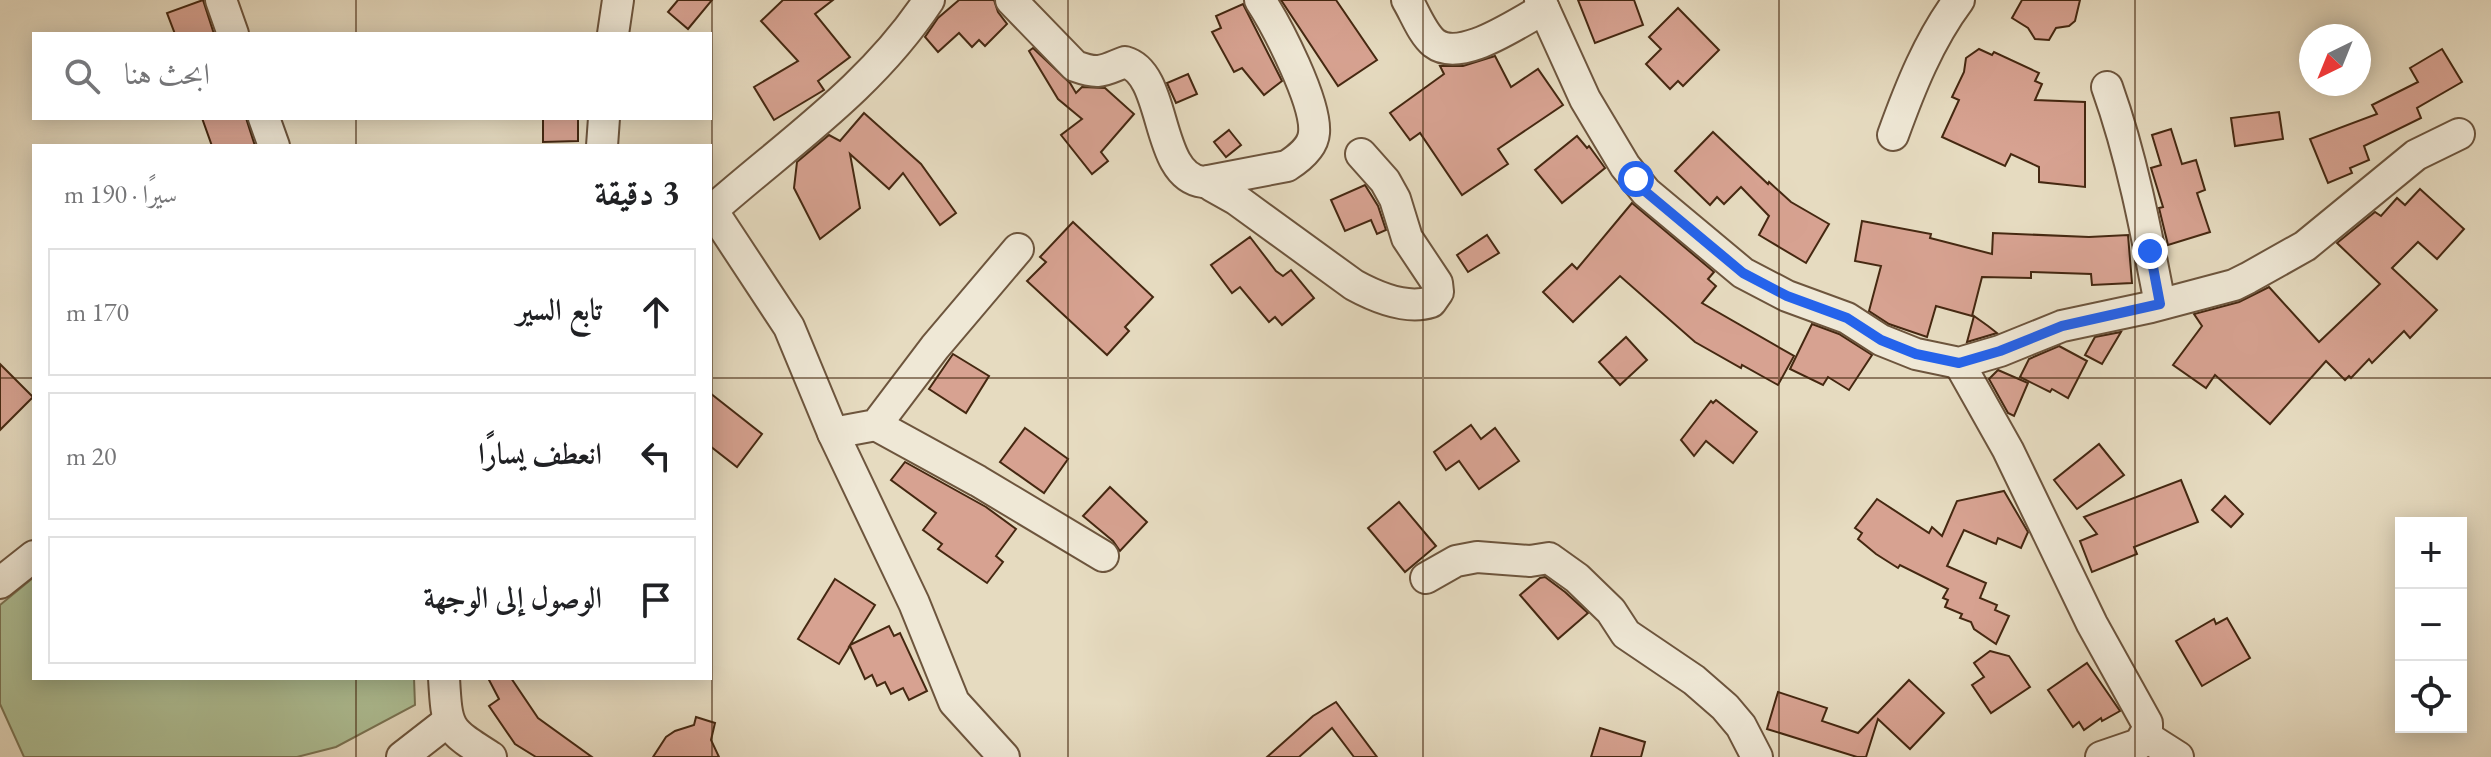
<!DOCTYPE html>
<html lang="ar">
<head>
<meta charset="utf-8">
<style>
  body { margin:0; font-family:"EB Garamond",Amiri,serif; background:#f2f2f2; color:#202124; direction:rtl }
  .controls { position:absolute; right:24px; bottom:24px; display:grid; overflow:hidden; border-radius:0px; box-shadow:0 4px 20px #0003 }
  .controls button { width:72px; height:72px; display:grid; place-items:center; padding:0; border:0; border-bottom:2px solid #e0e0e0; background:#fff; color:#202124; font:40px sans-serif }
  .compass { position:absolute; left:2299px; top:24px; width:72px; height:72px; border-radius:50%; background:#fff; box-shadow:0 4px 20px #0003; rotate:223deg }
  .stop { position:absolute; width:24px; height:24px; margin:-18px; border:6px solid #2563eb; border-radius:50%; background:#fff }
  .stop.end { background:#2563eb; border-color:#fff; box-shadow:0 2px 8px #0008 }
  .list { margin:0; padding:0; list-style:none }
  h2 { display:flex; justify-content:space-between; align-items:center; height:104px; margin:0; padding:0 32px; font-size:34px }
  h2 small { font-size:26px; font-weight:400; color:#757577 }
  .list li { display:grid; grid-template-columns:52px 1fr auto; gap:24px; align-items:center; box-sizing:border-box; height:128px; margin:0 16px 16px; padding:0 16px; border:2px solid #e0e0e0; border-radius:0px }
  .list b { display:block; font-size:30px; white-space:nowrap }
  .list em { font-size:26px; font-style:normal; color:#757577 }
  .icon { flex:none; width:44px; height:44px; fill:none; stroke:currentColor; stroke-width:2; stroke-linecap:round; stroke-linejoin:round }
  .map { position:relative; flex:none; width:2491px; height:757px; overflow:hidden; direction:ltr }
  .search { position:absolute; background:#fff; box-shadow:0 4px 20px #0003; left:32px; top:32px; width:680px; height:88px; display:flex; align-items:center; gap:20px; box-sizing:border-box; padding:0 28px; border-radius:0px; color:#757577; font-size:30px }
  .panel { position:absolute; background:#fff; box-shadow:0 4px 20px #0003; left:32px; top:144px; width:680px; height:536px; border-radius:0px; direction:rtl }
  .map>svg:first-child { display:block }
  .green { fill:#afc197; stroke:#7a7454; stroke-width:2 }
  .building { fill:#d7a291; stroke:#452811; stroke-width:2 }
  .lines { fill:none; stroke-linecap:round; stroke-linejoin:round }
  .minor-casing { stroke:#6d553d; stroke-width:34 }
  .minor { stroke:#efe8d6; stroke-width:30 }
  .route { stroke:#2563eb; stroke-width:10 }
  .grid { fill:none; stroke:#452811; stroke-width:2; stroke-opacity:0.55 }
</style>
</head>
<body>
<div class="map">
<svg width="2491" height="757" viewBox="0 0 2491 757">
  <rect width="100%" height="100%" fill="#e6dbc0"/>
  <filter id="stains"><feTurbulence type="fractalNoise" baseFrequency=".0025" numOctaves="4"/><feColorMatrix values="0 0 0 0 .2 0 0 0 0 .09 0 0 0 0 .02 0 0 0 .5 -.17"/></filter>
  <radialGradient id="worn" r=".72"><stop offset=".6" stop-color="#630" stop-opacity="0"/><stop offset="1" stop-color="#630" stop-opacity=".3"/></radialGradient>
  <path class="green" d="M34,577V678H414L415,705L336,747L297,757H24L0,704V605Z"/>
  <g class="building">
    <path d="M203,0L214,34H175L167,13Z"/>
    <path d="M678,0H712L688,29L668,12Z"/>
    <path d="M783,0H833L815,14L850,57L818,81L824,90L774,120L754,87L798,61L761,21Z"/>
    <path d="M959,0H994L998,12L1007,24L985,46L979,40L972,47L959,33L938,52L925,37L938,18Z"/>
    <path d="M1281,0H1336L1377,60L1338,86Z"/>
    <path d="M1578,0H1634L1643,25L1595,43Z"/>
    <path d="M2022,0H2080L2075,21L2069,26L2056,28L2049,40L2035,39L2028,28L2012,18Z"/>
    <path d="M1243,4L1282,81L1264,95L1242,68L1234,72L1212,32L1221,28L1216,16Z"/>
    <path d="M1678,8L1719,50L1683,86L1678,81L1670,89L1646,64L1661,49L1649,37Z"/>
    <path d="M1033,48L1070,83L1076,93L1082,87L1105,88L1134,114L1101,152L1108,161L1092,174L1061,135L1082,119L1058,99L1029,51Z"/>
    <path d="M1979,49L1992,55L1994,52L2039,73L2035,81L2042,84L2035,100L2085,102V187L2039,182V167L2011,154L2005,166L1942,137L1959,100L1952,97L1964,72L1966,58Z"/>
    <path d="M2442,49L2462,82L2417,108L2421,118L2364,146L2369,160L2350,168L2352,173L2328,183L2310,139L2377,114L2372,105L2418,82L2410,68Z"/>
    <path d="M1495,56L1511,87L1538,69L1563,105L1498,149L1508,164L1462,195L1420,133L1410,140L1390,113L1444,74L1440,66H1463Z"/>
    <path d="M1188,74L1197,94L1176,103L1167,83Z"/>
    <path d="M2279,112L2283,139L2235,146L2231,118Z"/>
    <path d="M864,113L921,164L956,213L940,225L903,173L889,189L850,154L860,208L820,239L794,188L797,162L829,135L840,141Z"/>
    <path d="M202,118H246L255,146H212Z"/>
    <path d="M543,118H578V141L543,142Z"/>
    <path d="M2171,129L2182,164L2196,160L2205,190L2197,193L2210,232L2168,245L2159,208L2163,207L2151,168L2161,165L2152,135Z"/>
    <path d="M1229,130L1241,145L1226,157L1214,142Z"/>
    <path d="M1713,132L1768,184L1769,182L1791,202L1829,224L1806,263L1759,235L1769,216L1741,187L1724,204L1717,197L1710,205L1675,171Z"/>
    <path d="M1577,136L1587,148L1589,146L1605,168L1562,203L1535,170Z"/>
    <path d="M1365,185L1378,206L1386,230L1377,234L1371,220L1345,231L1331,200Z"/>
    <path d="M2420,189L2464,229L2437,259L2418,242L2392,268L2437,310L2410,338L2404,331L2372,363L2369,359L2351,378L2349,376L2345,380L2326,361L2270,424L2215,375L2206,388L2173,365L2202,326L2194,314L2239,302L2269,287L2319,342L2380,284L2337,243L2375,212L2381,216L2397,198L2405,205Z"/>
    <path d="M1632,203L1714,272L1708,279L1716,286L1702,303L1794,356L1778,385L1742,365L1741,368L1695,342L1620,276L1573,322L1543,292L1572,264L1577,269Z"/>
    <path d="M1862,221L1931,234L1930,238L1992,254L1993,233L2089,237L2128,235L2132,283L2092,285L2091,274L2031,272V278L1982,277L1972,316L1936,306L1927,337L1889,324L1869,311L1881,266L1855,261Z"/>
    <path d="M1073,222L1153,297L1125,327L1129,331L1107,355L1027,281L1046,262L1040,257Z"/>
    <path d="M1487,235L1499,253L1468,272L1457,255Z"/>
    <path d="M1250,237L1276,271L1283,276L1291,270L1314,298L1282,325L1275,317L1269,322L1240,287L1232,293L1211,265Z"/>
    <path d="M1974,316L1988,326L1997,333L1967,342Z"/>
    <path d="M1812,324L1839,334L1872,355L1849,390L1828,377L1823,385L1790,369Z"/>
    <path d="M2121,332L2102,364L2085,355L2095,337Z"/>
    <path d="M1626,337L1647,360L1620,385L1599,362Z"/>
    <path d="M2059,346L2087,361L2068,398L2052,389L2050,392L2020,377L2029,359Z"/>
    <path d="M953,354L989,376L966,413L929,389Z"/>
    <path d="M0,364L33,397L0,430Z"/>
    <path d="M1998,370L2028,383L2014,416L2008,413L1989,379Z"/>
    <path d="M710,393L762,434L737,467L710,446Z"/>
    <path d="M1716,400L1757,432L1733,463L1706,441L1694,456L1681,440L1711,401L1713,403Z"/>
    <path d="M1471,425L1481,439L1495,428L1519,461L1479,489L1459,461L1446,470L1434,452Z"/>
    <path d="M1025,428L1068,459L1044,493L1000,462Z"/>
    <path d="M2099,444L2124,475L2077,509L2054,480Z"/>
    <path d="M905,462L986,507L1016,529L996,556L1003,562L987,583L938,549L942,544L923,530L936,513L891,480Z"/>
    <path d="M2181,480L2198,522L2134,547L2137,554L2092,572L2080,541L2097,534L2084,517Z"/>
    <path d="M1110,487L1147,522L1120,551L1113,541L1083,516Z"/>
    <path d="M2004,491L2028,532L2021,548L1998,538L1996,544L1964,530L1947,566L1986,583L1980,598L1997,605L1995,610L2009,616L1996,644L1974,629L1971,622L1960,618L1962,614L1945,607L1948,600L1943,598L1948,589L1900,565L1898,568L1876,554L1858,539L1862,533L1855,528L1877,499L1929,533L1932,527L1942,536L1957,501Z"/>
    <path d="M2225,496L2243,514L2231,527L2212,510Z"/>
    <path d="M1399,502L1436,546L1405,572L1368,528Z"/>
    <path d="M1545,577L1565,592L1588,613L1558,639L1520,595L1540,578Z"/>
    <path d="M835,579L875,605L850,645L889,626L894,636L900,633L927,691L909,700L903,688L891,694L885,682L877,686L872,675L865,679L850,646L839,664L798,639Z"/>
    <path d="M2227,618L2250,658L2202,686L2176,641L2214,619L2216,624Z"/>
    <path d="M1990,651L2009,656L2030,687L1991,713L1972,685L1984,677L1974,663Z"/>
    <path d="M2087,663L2120,711L2102,721L2101,718L2084,730L2079,722L2073,727L2048,690Z"/>
    <path d="M488,678H511L538,718L592,757H536L515,744L489,706L499,699Z"/>
    <path d="M1909,680L1944,713L1910,749L1878,719L1866,757H1857L1767,729L1778,692L1827,708L1822,721L1858,733Z"/>
    <path d="M1336,702L1377,757H1354L1332,728L1299,757H1267L1313,716Z"/>
    <path d="M696,717L715,723L711,740L719,757H653L666,737L675,731L694,725Z"/>
    <path d="M1600,728L1645,742L1641,757H1591Z"/>
  </g>
  <g class="lines">
    <g class="minor-casing">
      <g id="minor">
        <path d="M221,0L233,34"/>
        <path d="M1011,0L1075,66C1100,75 1102,71 1125,62C1168,74 1154,176 1203,182L1287,166C1298,159 1313,147 1314,133C1317,103 1277,26 1260,0"/>
        <path d="M1407,0C1415,13 1422,33 1434,43C1461,64 1518,22 1544,9"/>
        <path d="M1540,0L1585,99L1625,166L1646,192L1743,273L1787,296L1847,318L1881,340L1916,354L1959,363L2000,351L2062,326L2151,307L2234,285L2248,278L2305,246L2416,155L2459,134"/>
        <path d="M613,34L618,0"/>
        <path d="M2107,87C2132,157 2146,231 2160,304"/>
        <path d="M264,118L274,146"/>
        <path d="M1893,135C1910,88 1929,40 1959,0"/>
        <path d="M602,146L604,118"/>
        <path d="M1209,181L1212,186L1237,200L1354,285C1376,297 1406,310 1431,302L1438,292L1437,283L1407,238L1395,199L1385,181L1361,154"/>
        <path d="M712,210L789,327L833,433L914,603L954,702L1004,757"/>
        <path d="M710,212C788,143 871,88 929,0"/>
        <path d="M1959,363L2008,450L2092,624L2147,723V731L2139,744L2101,757"/>
        <path d="M876,425L978,481L1103,556"/>
        <path d="M833,433L876,425L935,347L1018,249"/>
        <path d="M1426,578L1456,561L1477,557L1530,561L1549,558L1577,578L1611,611L1626,634L1694,680L1725,707L1741,726L1757,757"/>
        <path d="M0,583L34,556"/>
        <path d="M444,678C447,730 447,729 491,757"/>
        <path d="M2145,736L2178,757"/>
        <path d="M402,757L447,722"/>
      </g>
    </g>
    <use href="#minor" class="minor"/>
  </g>
  <g class="lines">
    <path class="route" d="M1636,179L1646,192L1743,273L1787,296L1847,318L1881,340L1916,354L1959,363L2000,351L2062,326L2160,304L2150,251"/>
  </g>
  <path class="grid" d="M356,0V34M712,0V757M1068,0V757M1423,0V757M1779,0V757M2135,0V757M356,118V146M0,378H34M710,378H2491M356,678V757"/>
  <rect width="100%" height="100%" filter="url(#stains)"/>
  <rect width="100%" height="100%" fill="url(#worn)"/>
</svg>
<div class="controls">
<button>+</button>
<button>−</button>
<button><svg class="icon" aria-label="locate" viewBox="0 0 24 24"><circle cx="12" cy="12" r="6"/><path d="M12 2v4M12 18v4M2 12h4M18 12h4"/></svg></button>
</div>
<svg class="compass" viewBox="-18 -18 36 36"><path d="M0-13l5 13h-10z" fill="#e53935"/><path d="M0 13l5-13h-10z" fill="#757577"/></svg>
<div class="stop" style="left:1636px;top:179px"></div>
<div class="stop end" style="left:2150px;top:251px"></div>
<div class="search"><svg class="icon" aria-label="search" viewBox="0 0 24 24"><circle cx="10" cy="10" r="6"/><path d="M15 15l6 6"/></svg>ابحث هنا</div>
<section class="panel">
<h2>3 دقيقة<small>سيرًا · 190 m</small></h2>
<ul class="list">
<li><svg class="icon" aria-label="ahead" viewBox="0 0 24 24"><path d="M12 20V5M6 11l6-6 6 6"/></svg><div><b>تابع السير</b></div><em>170 m</em></li>
<li><svg class="icon" aria-label="left" viewBox="0 0 24 24"><path d="M17 20v-9H6M10 6l-5 5 5 5"/></svg><div><b>انعطف يسارًا</b></div><em>20 m</em></li>
<li><svg class="icon" aria-label="arrive" viewBox="0 0 24 24"><path d="M6 21V4h12l-3 4 3 4H6"/></svg><div><b>الوصول إلى الوجهة</b></div></li>
</ul>
</section>
</div>
</body>
</html>
